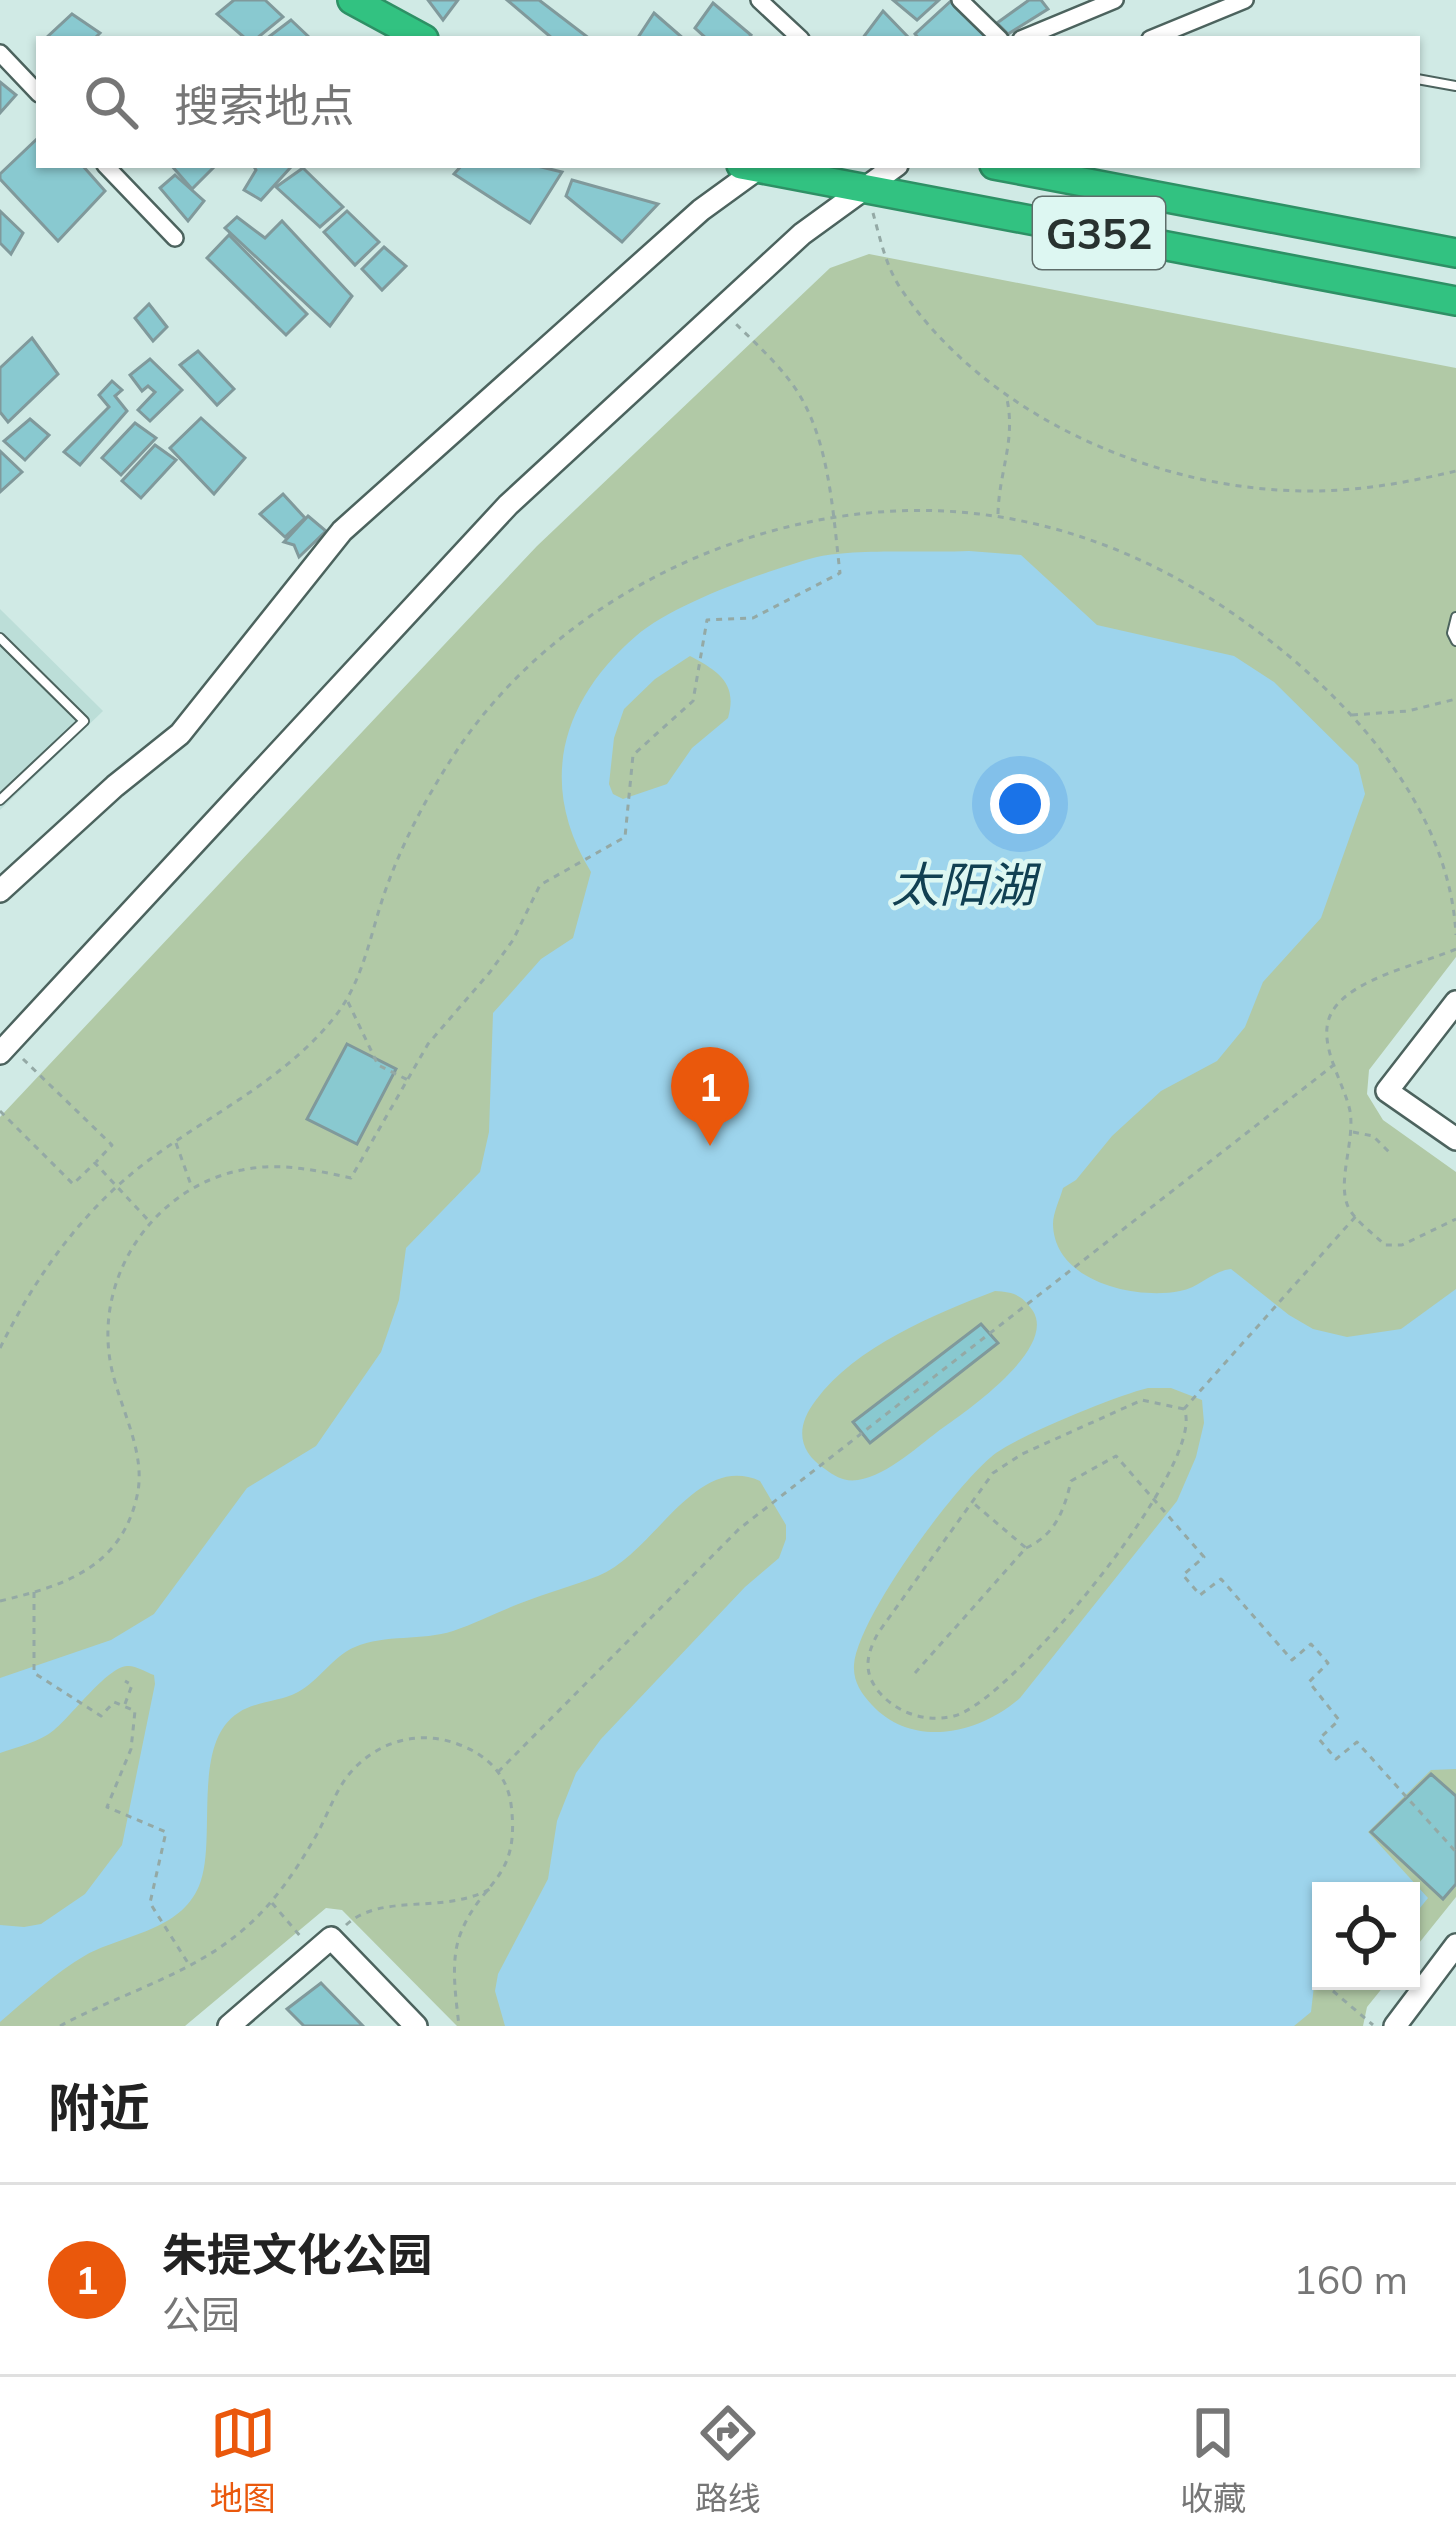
<!DOCTYPE html>
<html lang="zh">
<head>
<meta charset="utf-8">
<style>
  body { margin:0; font-family:Mulish,"Noto Sans SC",sans-serif; background:#f2f2f2; color:#222 }
  .controls { position:absolute; right:36px; bottom:36px; display:grid; overflow:hidden; border-radius:0px; box-shadow:0 3px 9px #0004 }
  .controls button { width:108px; height:108px; display:grid; place-items:center; padding:0; border:0; border-bottom:3px solid #e0e0e0; background:#fff; color:#222; font:60px sans-serif }
  .you { position:absolute; left:1020px; top:804px; width:42px; height:42px; margin:-30px; border:9px solid #fff; border-radius:50%; background:#1a73e8; box-shadow:0 0 0 18px #1a73e833 }
  .badge { display:grid; place-items:center; width:78px; height:78px; border-radius:50%; background:#ea580c; color:#fff; font-size:39px; font-weight:700 }
  .pin { position:absolute; translate:-50% -99px; filter:drop-shadow(0 3px 6px #0008) }
  .pin::after { content:''; position:absolute; top:63px; width:42px; height:36px; background:inherit; clip-path:polygon(0 0,100% 0,50% 100%) }
  .list { margin:0; padding:0; list-style:none }
  h2 { display:flex; justify-content:space-between; align-items:center; height:156px; margin:0; padding:0 48px; font-size:51px }
  h2 small { font-size:39px; font-weight:400; color:#767676 }
  .list li { display:grid; grid-template-columns:78px 1fr auto; gap:36px; align-items:center; box-sizing:border-box; height:192px; padding:0 48px; border-top:3px solid #e0e0e0 }
  .list b { display:block; font-size:45px; white-space:nowrap }
  .list p { margin:0; font-size:39px; white-space:nowrap; color:#767676 }
  .list em { font-size:39px; font-style:normal; color:#767676 }
  .icon { flex:none; width:66px; height:66px; fill:none; stroke:currentColor; stroke-width:2; stroke-linecap:round; stroke-linejoin:round }
  .map { position:relative; flex:none; width:1456px; height:2026px; overflow:hidden }
  .search { position:absolute; background:#fff; box-shadow:0 3px 9px #0004; left:36px; right:36px; top:36px; height:132px; display:flex; align-items:center; gap:30px; box-sizing:border-box; padding:0 42px; border-radius:0px; color:#767676; font-size:45px }
  .sheet { height:348px; background:#fff }
  nav { display:flex; justify-content:space-around; align-items:center; box-sizing:border-box; height:168px; border-top:3px solid #e0e0e0; background:#fff; font-size:33px; color:#767676 }
  nav a { display:grid; justify-items:center; gap:6px }
  nav .on { color:#ea580c }
  .map>svg:first-child { display:block }
  .built { fill:#bcded8 }
  .green { fill:#b1c9a6 }
  .water { fill:#9dd4ec; fill-rule:evenodd }
  .building { fill:#89c9d0; stroke:#80999b; stroke-width:3 }
  .lines { fill:none; stroke-linecap:round; stroke-linejoin:round }
  .lane-casing { stroke:#4c635e; stroke-width:12 }
  .street-casing { stroke:#4c635e; stroke-width:20 }
  .secondary-casing { stroke:#4c635e; stroke-width:26 }
  .highway-casing { stroke:#2e9065; stroke-width:32 }
  .path { stroke:#94a9a5; stroke-width:3; stroke-dasharray:6 6; stroke-linecap:butt }
  .lane { stroke:#fff; stroke-width:8 }
  .street { stroke:#fff; stroke-width:15 }
  .secondary { stroke:#fff; stroke-width:21 }
  .highway { stroke:#32c281; stroke-width:27 }
  .labels { text-anchor:middle; dominant-baseline:central; stroke-width:9; stroke-linejoin:round; paint-order:stroke }
  .shield { fill:#ddf7f2; stroke:#5e6d6a; stroke-width:3 }
  .shield-label { font-size:42px; font-weight:bold; fill:#283230 }
  .water-label { font-size:48px; font-style:italic; fill:#114052; stroke:#ddf7f2 }
</style>
</head>
<body>
<div class="map">
<svg width="1456" height="2026" viewBox="0 0 1456 2026">
  <rect width="100%" height="100%" fill="#d0eae5"/>
  <path class="built" d="M0,609L103,711L0,810Z"/>
  <path class="green" d="M869,254L1456,368V957L1369,1070L1367,1094L1383,1120L1456,1172V1897L1411,1953V1891H1321V1981H1388L1367,2007L1363,2026H457L342,1910L326,1908L185,2026H0V1117L537,546L830,268Z"/>
  <path class="water" d="M969,551L1021,555L1097,625L1234,656L1274,682L1358,765L1365,794L1321,918L1263,982L1245,1027L1217,1061L1161,1091L1112,1136L1076,1180L1063,1188C1060,1199 1053,1213 1053,1224C1054,1282 1136,1300 1180,1291C1199,1288 1212,1271 1231,1269L1289,1315L1313,1329L1347,1337L1401,1329L1456,1289V1769L1431,1770L1368,1832L1428,1898L1411,1919V1891H1321V1977L1314,1986L1311,2012L1294,2026H505L495,1991L498,1974L548,1879L557,1821L576,1773L601,1739L745,1587L779,1558L786,1539V1525L760,1481C695,1452 655,1553 598,1576C573,1586 546,1593 521,1603C498,1612 476,1623 453,1631C422,1641 385,1634 355,1647C333,1656 319,1681 298,1692C280,1702 255,1701 238,1713C190,1744 218,1842 199,1886C180,1931 125,1934 86,1955C55,1973 27,1999 0,2022V1925L24,1927L41,1924L85,1894L122,1845L155,1684L154,1675C146,1672 135,1665 127,1666C107,1667 70,1718 54,1730C40,1742 17,1747 0,1753V1678L111,1640L154,1614L247,1488L316,1446L381,1352L399,1300L406,1248L480,1172L489,1132L493,1013L541,959L573,938L591,872C537,784 561,701 636,636C674,603 764,572 813,558C849,548 928,553 969,551ZM690,656C718,671 738,683 728,718L692,748L667,784L623,799L613,794L609,784L614,738L624,709L655,679ZM995,1291C1014,1292 1022,1295 1033,1311C1056,1348 971,1408 944,1427C920,1444 889,1475 858,1480C844,1482 836,1477 825,1469C798,1451 795,1427 816,1400C855,1347 935,1314 995,1291ZM1148,1388H1171L1202,1400L1204,1423L1196,1457L1177,1501L1020,1698C979,1734 913,1749 872,1705C861,1693 853,1681 854,1665C857,1618 958,1481 996,1453C1023,1434 1115,1396 1148,1388Z"/>
  <g class="building">
    <path d="M234,0H265L283,17L256,39H246L217,14Z"/>
    <path d="M428,0H458L443,20Z"/>
    <path d="M507,0H539L590,39H553Z"/>
    <path d="M893,0H939L917,20Z"/>
    <path d="M952,0L989,39H919L915,34Z"/>
    <path d="M1029,0H1041L1048,9L1008,34L997,23Z"/>
    <path d="M713,3L751,35L748,39H707L695,28Z"/>
    <path d="M883,11L910,39H862Z"/>
    <path d="M654,13L684,39H637Z"/>
    <path d="M72,14L100,33L94,39H45Z"/>
    <path d="M291,20L311,39H266Z"/>
    <path d="M0,82L16,95L0,113Z"/>
    <path d="M39,137V165H82L105,191L58,241L0,179V174Z"/>
    <path d="M171,165H216L192,189Z"/>
    <path d="M253,165H287L290,168L261,200L244,190L256,170Z"/>
    <path d="M462,165H533L562,172L530,223L454,174Z"/>
    <path d="M303,168L343,207L320,227L276,187Z"/>
    <path d="M175,175L204,201L188,221L160,188Z"/>
    <path d="M572,180L658,204L622,242L566,196Z"/>
    <path d="M0,211L23,233L11,254L0,243Z"/>
    <path d="M347,211L379,242L355,265L324,232Z"/>
    <path d="M237,217L265,238L282,221L352,296L330,326L225,228Z"/>
    <path d="M229,235L307,314L286,335L207,258Z"/>
    <path d="M384,247L406,266L382,290L362,269Z"/>
    <path d="M149,304L167,327L153,341L135,318Z"/>
    <path d="M32,338L58,374L8,422L0,412V368Z"/>
    <path d="M198,351L234,389L217,405L180,365Z"/>
    <path d="M150,359L182,390L150,421L138,410L155,392L148,386L142,391L130,375Z"/>
    <path d="M112,381L122,390L115,396L127,411L80,465L64,452L109,407L99,395Z"/>
    <path d="M201,418L245,458L214,494L170,448Z"/>
    <path d="M30,419L49,435L25,460L4,441Z"/>
    <path d="M135,423L156,438L121,475L102,458Z"/>
    <path d="M155,445L176,460L141,498L122,481Z"/>
    <path d="M0,451L22,472L0,492Z"/>
    <path d="M283,494L305,518L285,537L260,514Z"/>
    <path d="M308,516L326,531L299,557L294,545L284,542Z"/>
    <path d="M347,1044L396,1069L357,1144L307,1119Z"/>
    <path d="M981,1324L998,1343L870,1443L853,1422Z"/>
    <path d="M1431,1774L1456,1796V1884L1443,1899L1371,1832Z"/>
    <path d="M321,1983L363,2026H304L287,2009Z"/>
  </g>
  <g class="lines">
    <g class="lane-casing">
      <g id="lane">
        <path d="M1417,79L1456,86"/>
        <path d="M1456,617L1452,633L1456,641"/>
        <path d="M0,638L84,721L0,800"/>
      </g>
    </g>
    <g class="street-casing">
      <g id="street">
        <path d="M759,0L801,39"/>
        <path d="M960,0L1000,39"/>
        <path d="M1021,39L1115,0"/>
        <path d="M1150,39L1245,0"/>
        <path d="M0,53L39,94"/>
        <path d="M105,165L175,238"/>
      </g>
    </g>
    <g class="secondary-casing">
      <g id="secondary">
        <path d="M0,891L115,786L180,734L342,531L701,210L763,165"/>
        <path d="M1456,1002L1387,1091L1456,1139"/>
        <path d="M0,1053L508,505L802,234L897,165"/>
        <path d="M229,2026L331,1938L416,2026"/>
        <path d="M1395,2026L1456,1945"/>
      </g>
    </g>
    <g class="highway-casing">
      <g id="highway">
        <path d="M352,0L424,39"/>
        <path d="M741,165L1456,301"/>
        <path d="M994,165L1456,253"/>
      </g>
    </g>
    <g class="path">
      <path d="M873,213C880,238 886,267 901,289C988,418 1160,492 1312,491C1361,491 1409,482 1456,471"/>
      <path d="M998,514C999,470 1017,439 1006,395"/>
      <path d="M1352,715L1408,711L1456,699"/>
      <path d="M1456,949C1422,964 1351,978 1332,1012C1315,1041 1344,1082 1350,1111C1355,1140 1338,1178 1347,1204C1352,1219 1374,1234 1385,1245H1402L1456,1219"/>
      <path d="M348,1002L378,1065L408,1080"/>
      <path d="M23,1059L112,1145L96,1162"/>
      <path d="M0,1111L73,1184L95,1163L149,1221"/>
      <path d="M1353,1132L1373,1136L1390,1153"/>
      <path d="M176,1143L191,1185"/>
      <path d="M0,1348C36,1276 81,1212 145,1163C207,1116 283,1081 333,1019C365,980 370,932 387,886C403,842 426,798 452,758C559,590 781,490 979,514C1071,525 1159,561 1235,615C1339,687 1449,801 1456,935"/>
      <path d="M1184,1409L1142,1400L1022,1454L993,1473L878,1633C867,1654 862,1671 879,1692C897,1713 926,1723 954,1716C1011,1702 1209,1462 1184,1409L1356,1216"/>
      <path d="M1026,1548C1055,1535 1064,1511 1071,1481L1116,1456L1204,1557L1183,1575L1200,1595L1221,1579L1292,1660L1311,1644L1328,1663L1309,1682L1339,1720L1319,1739L1336,1759L1357,1742L1456,1852"/>
      <path d="M34,1592V1673L101,1716L114,1702L135,1711L131,1749L107,1807L166,1832L150,1903L188,1963"/>
      <path d="M0,1601C63,1586 121,1568 137,1496C148,1449 114,1400 109,1353C99,1269 158,1186 242,1170C278,1162 315,1170 351,1178L428,1044L490,972L513,940L540,885L625,837L633,755L693,701L707,620L753,618L840,573C833,515 830,442 797,391C780,365 756,344 734,322"/>
      <path d="M915,1673L1026,1548L972,1502"/>
      <path d="M125,1704L132,1685L125,1681"/>
      <path d="M498,1772L739,1529L1335,1064"/>
      <path d="M272,1903L301,1937"/>
      <path d="M346,1925C382,1892 442,1915 490,1889"/>
      <path d="M1333,1991L1373,2025"/>
      <path d="M60,2026C117,1995 187,1976 238,1934C271,1908 296,1871 317,1834C327,1816 334,1795 346,1778C373,1742 419,1728 460,1745C487,1755 507,1775 511,1804C521,1882 481,1879 460,1935C450,1962 456,1998 459,2026"/>
    </g>
    <use href="#lane" class="lane"/>
    <use href="#street" class="street"/>
    <use href="#secondary" class="secondary"/>
    <use href="#highway" class="highway"/>
  </g>
  <g class="labels">
    <rect class="shield" x="1033" y="197" width="132" height="72" rx="9"/>
    <g class="shield-label">
      <text x="1099" y="233">G352</text>
    </g>
    <g class="water-label">
      <text x="963" y="884">太阳湖</text>
    </g>
  </g>
</svg>
<div class="controls">
<button><svg class="icon" aria-label="locate" viewBox="0 0 24 24"><circle cx="12" cy="12" r="6"/><path d="M12 2v4M12 18v4M2 12h4M18 12h4"/></svg></button>
</div>
<div class="you"></div>
<div class="pin badge" style="left:710px;top:1146px">1</div>
<div class="search"><svg class="icon" aria-label="search" viewBox="0 0 24 24"><circle cx="10" cy="10" r="6"/><path d="M15 15l6 6"/></svg>搜索地点</div>
</div>
<section class="sheet">
<h2>附近<small></small></h2>
<ul class="list">
<li><span class="badge">1</span><div><b>朱提文化公园</b><p>公园</p></div><em>160 m</em></li>
</ul>
</section>
<nav>
<a class="on"><svg class="icon" aria-label="map" viewBox="0 0 24 24"><path d="M3 6l6-2 6 2 6-2v14l-6 2-6-2-6 2zM9 4v14M15 6v14"/></svg>地图</a>
<a><svg class="icon" aria-label="directions" viewBox="0 0 24 24"><path d="M12 3l9 9-9 9-9-9zM9 14v-3h6M13 9l2 2-2 2"/></svg>路线</a>
<a><svg class="icon" aria-label="saved" viewBox="0 0 24 24"><path d="M7 4h10v16l-5-4-5 4z"/></svg>收藏</a>
</nav>
</body>
</html>
